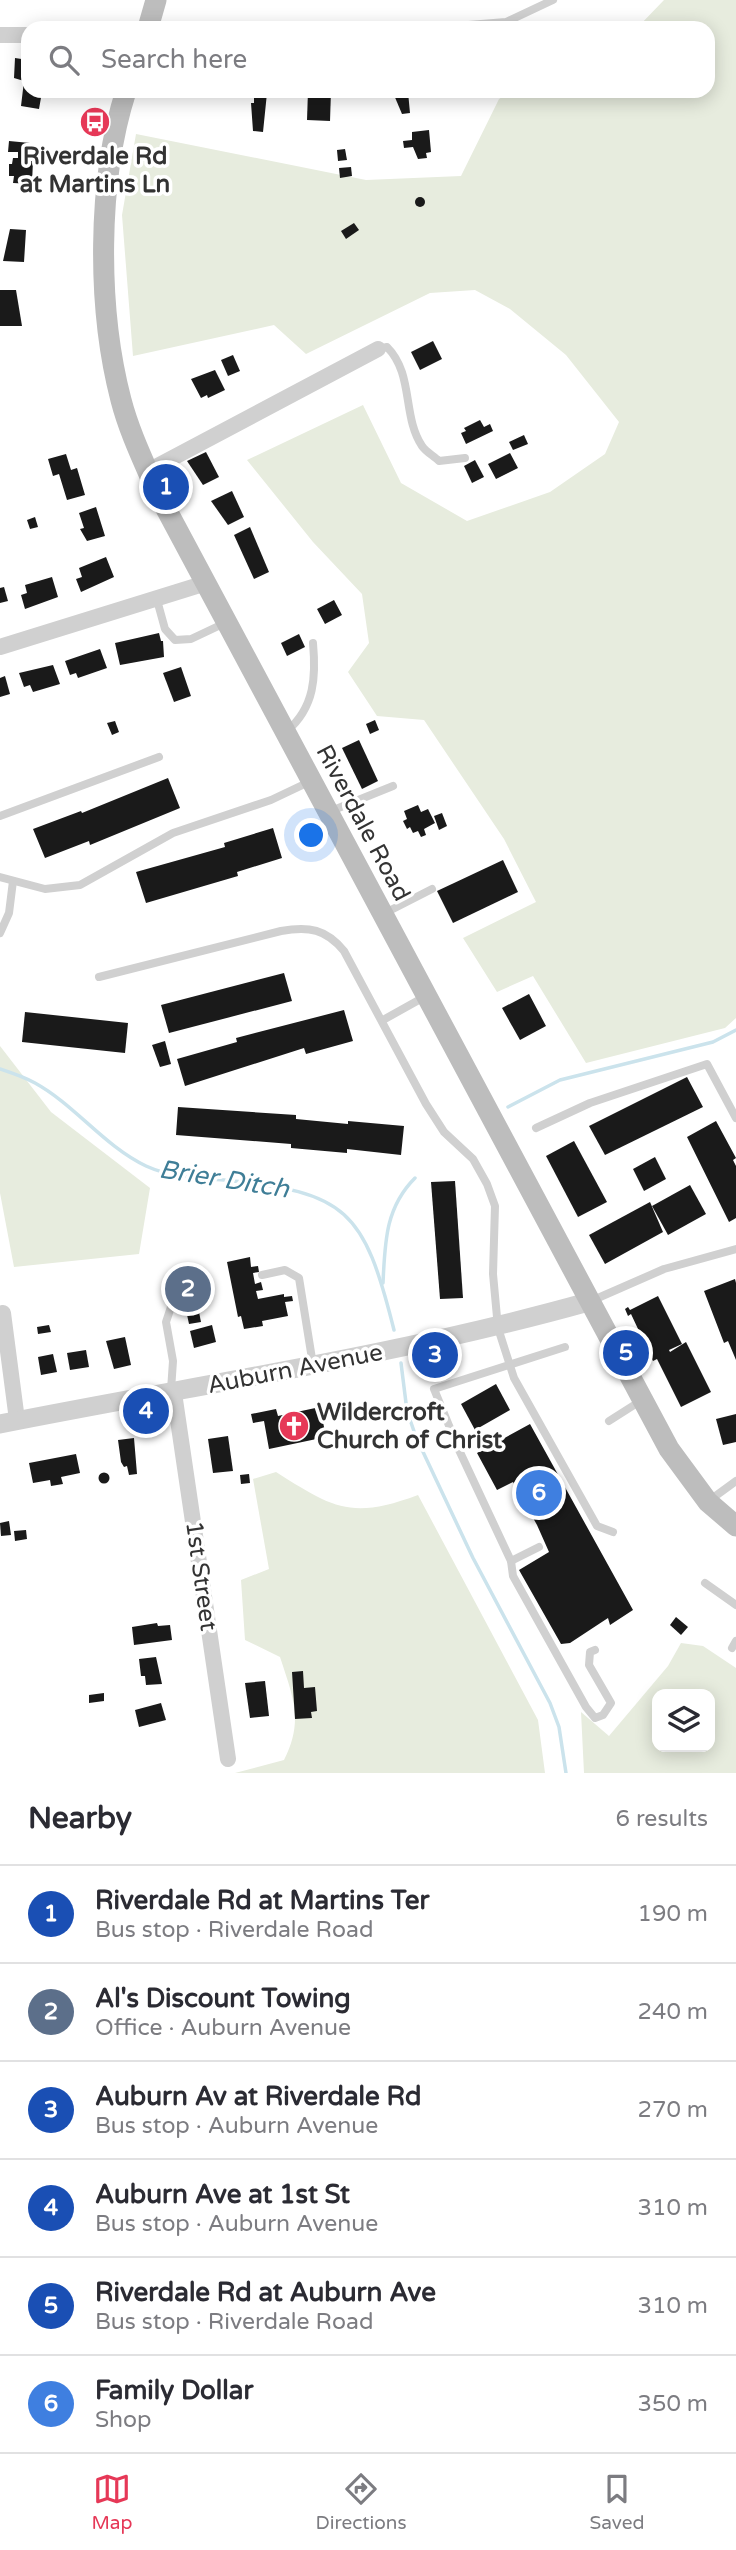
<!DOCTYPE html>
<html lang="en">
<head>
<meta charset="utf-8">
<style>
  body { margin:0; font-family:"Varela Round",sans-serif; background:#f2f2f3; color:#2b2b33 }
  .controls { position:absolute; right:21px; bottom:21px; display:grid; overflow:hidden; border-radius:14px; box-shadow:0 4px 18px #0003 }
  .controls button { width:63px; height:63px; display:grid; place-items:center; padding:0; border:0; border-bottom:2px solid #e1e1e2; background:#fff; color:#2b2b33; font:35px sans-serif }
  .you { position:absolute; left:312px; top:836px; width:24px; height:24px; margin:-18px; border:5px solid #fff; border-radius:50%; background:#1a73e8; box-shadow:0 0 0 10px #1a73e833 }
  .badge { display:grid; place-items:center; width:46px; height:46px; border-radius:50%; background:#e63857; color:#fff; font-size:23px; font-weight:700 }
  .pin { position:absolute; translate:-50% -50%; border:4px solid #fff; box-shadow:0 2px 7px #0006 }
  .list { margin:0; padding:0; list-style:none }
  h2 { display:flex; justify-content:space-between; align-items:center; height:91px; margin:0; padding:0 28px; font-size:30px }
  h2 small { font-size:23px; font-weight:400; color:#7c7c81 }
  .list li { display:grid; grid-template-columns:46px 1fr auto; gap:21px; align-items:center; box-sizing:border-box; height:98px; padding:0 28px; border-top:2px solid #e1e1e2 }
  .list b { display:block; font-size:26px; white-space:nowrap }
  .list p { margin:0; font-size:23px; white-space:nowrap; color:#7c7c81 }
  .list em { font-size:23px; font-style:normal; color:#7c7c81 }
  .icon { flex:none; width:38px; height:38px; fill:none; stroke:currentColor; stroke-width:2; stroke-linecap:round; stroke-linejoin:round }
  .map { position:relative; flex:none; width:736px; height:1773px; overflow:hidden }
  .search { position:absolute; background:#fff; box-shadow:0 4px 18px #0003; left:21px; right:21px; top:21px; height:77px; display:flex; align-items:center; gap:18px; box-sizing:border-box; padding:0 24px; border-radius:21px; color:#7c7c81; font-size:26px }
  .sheet { height:679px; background:#fff }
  nav { display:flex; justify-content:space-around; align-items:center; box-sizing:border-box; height:98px; border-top:2px solid #e1e1e2; background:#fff; font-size:19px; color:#7c7c81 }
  nav a { display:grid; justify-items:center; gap:4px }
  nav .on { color:#e63857 }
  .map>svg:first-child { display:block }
  .green { fill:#e7ecde; fill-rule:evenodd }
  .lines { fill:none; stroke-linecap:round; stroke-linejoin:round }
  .stream { stroke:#cbe3ec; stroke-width:3.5 }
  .building { fill:#1a1a1a }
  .service { stroke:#d0d0d0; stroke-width:8 }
  .minor { stroke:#d0d0d0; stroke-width:16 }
  .tertiary { stroke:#d0d0d0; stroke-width:19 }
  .secondary { stroke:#bdbdbd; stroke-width:21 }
  .labels { text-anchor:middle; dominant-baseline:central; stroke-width:7; stroke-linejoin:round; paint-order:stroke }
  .poi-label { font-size:24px; font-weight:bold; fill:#333; stroke:#fff }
  .street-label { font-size:24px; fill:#333; stroke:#fff }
  .water-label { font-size:26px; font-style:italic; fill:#3f7e97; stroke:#fff }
</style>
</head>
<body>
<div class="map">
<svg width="736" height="1773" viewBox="0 0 736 1773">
  <rect width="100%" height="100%" fill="#fff"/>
  <g class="green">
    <path d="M664,0H736V1018L725,1028L586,1063L533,976L497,992L463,938L536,902L504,839L424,720L377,716L348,672L369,643L362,594L313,542L247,460L363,405L401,483L467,521L550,492L605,454L619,422L566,355L510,309L475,290L430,293L306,354L274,325L133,356L122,215L136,134L366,180L461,176L499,99L512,91H708V28H637Z"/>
    <path d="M0,1046L51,1112L150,1188L139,1254L14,1267L0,1193Z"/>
    <path d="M276,1472C333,1508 351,1520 418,1495L538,1720L545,1773H235L284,1760C304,1721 293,1697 280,1657L245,1640L241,1580L269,1569L253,1479Z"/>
    <path d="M681,1643L703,1646L736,1668V1773H584L581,1712L609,1736L668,1666ZM657,1694H710V1747H657Z"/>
  </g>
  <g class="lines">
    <g class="stream">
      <path d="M0,1069C12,1073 24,1077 35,1083C75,1105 104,1146 146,1166C170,1177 197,1178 224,1180C347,1192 364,1210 394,1330"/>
      <path d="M508,1107L560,1080L713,1042L736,1030"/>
      <path d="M383,1283C385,1243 385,1208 415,1178"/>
      <path d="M401,1363L407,1411L416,1437L473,1558L550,1703L559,1727L566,1773"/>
    </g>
  </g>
  <g class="building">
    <path d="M15,58L28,60V91L42,92L39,109L21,106L24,81L14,78Z"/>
    <path d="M308,91H331L330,121L307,120Z"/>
    <path d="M254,92L267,93L263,132L253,131L251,103H254Z"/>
    <path d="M408,92L410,113L402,114L394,95Z"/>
    <path d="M429,130L431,152L426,153L427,158L418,159L413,147L404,148L403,141L412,140V132Z"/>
    <path d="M9,141L30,143L26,159L33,160L32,184L13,183L14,176H9V164H12L13,158H18V152H8Z"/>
    <path d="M345,149L347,160L338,161L337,150Z"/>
    <path d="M351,167L352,176L340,178L339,168Z"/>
    <circle cx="420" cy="202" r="5"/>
    <path d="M354,223L359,230L346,239L341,231Z"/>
    <path d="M10,229L26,230L24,262L3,261Z"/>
    <path d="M0,290H16L22,326H0Z"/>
    <path d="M433,341L442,359L420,370L411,352Z"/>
    <path d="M233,355L240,371L228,376L221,360Z"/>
    <path d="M215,370L225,390L208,398L207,395L201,398L191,379Z"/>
    <path d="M480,420L484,427L490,424L493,431L466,444L461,433L466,431L464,428Z"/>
    <path d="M524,435L528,444L513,450L509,442Z"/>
    <path d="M206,452L219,477L203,485L187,461Z"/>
    <path d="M510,453L518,468L496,479L488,464Z"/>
    <path d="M66,454L71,470L77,468L85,495L67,500L59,474L53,476L48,459Z"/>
    <path d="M475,460L484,477L472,483L464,466Z"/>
    <path d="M232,491L244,517L228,525L211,501Z"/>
    <path d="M96,507L105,536L87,541L80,529L84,528L79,513Z"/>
    <path d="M35,517L38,527L30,529L27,520Z"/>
    <path d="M250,527L269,572L254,579L234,535Z"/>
    <path d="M106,557L114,577L81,592L76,579L82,577L79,568Z"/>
    <path d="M52,577L58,597L25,609L21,595L27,593L25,585Z"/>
    <path d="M4,587L8,601L0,603V588Z"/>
    <path d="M334,600L342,615L325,624L317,609Z"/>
    <path d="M159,633L161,641H163L164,657L120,665L115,643Z"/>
    <path d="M299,634L305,647L287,656L281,643Z"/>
    <path d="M100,649L107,668L78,678L76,673L70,675L65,661Z"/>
    <path d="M53,665L60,684L33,692L30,685L24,687L19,673Z"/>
    <path d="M181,667L191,696L174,702L163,673Z"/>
    <path d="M5,676L10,694L0,697V678Z"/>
    <path d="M375,720L379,730L370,734L366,724Z"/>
    <path d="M115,721L119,732L112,735L107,723Z"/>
    <path d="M359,740L378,781L362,789L342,748Z"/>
    <path d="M168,778L180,808L90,845L89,841L45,858L33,829L81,811L82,813Z"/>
    <path d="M418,805L421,812L428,809L435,823L424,829L426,835L421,837L418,831L413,833L410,827L407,829L403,821L407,819L404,811Z"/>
    <path d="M442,813L447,826L439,830L434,816Z"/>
    <path d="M273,828L282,858L237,872L238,876L146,903L136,872L225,847L224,843Z"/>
    <path d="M503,860L518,892L453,923L437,891Z"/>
    <path d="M284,973L292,1001L169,1033L161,1005Z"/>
    <path d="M529,994L546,1026L520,1040L502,1008Z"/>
    <path d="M344,1010L353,1041L306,1054L304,1048L185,1086L177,1059L237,1042L236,1038Z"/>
    <path d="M25,1012L128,1023L125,1053L22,1042Z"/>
    <path d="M165,1041L171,1064L160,1067L152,1045Z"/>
    <path d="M687,1077L703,1107L605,1155L589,1126Z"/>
    <path d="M178,1107L296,1115V1119L348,1124V1121L404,1126L401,1155L347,1149V1153L291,1148V1144L176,1135Z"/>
    <path d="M716,1121L736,1158L733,1160L736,1166V1218L729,1222L687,1137Z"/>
    <path d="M574,1141L607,1202L578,1217L546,1156Z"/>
    <path d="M655,1157L666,1179L644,1191L633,1169Z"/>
    <path d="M455,1181L463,1298L440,1299L431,1182Z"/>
    <path d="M690,1185L706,1214L668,1235L652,1206Z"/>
    <path d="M650,1202L663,1232L605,1264L589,1235Z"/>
    <path d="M250,1257L251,1267L258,1266L259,1272L253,1273L255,1284L261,1282L263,1290L256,1291L258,1299L284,1294V1297L292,1296L293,1301L285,1302L288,1316L262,1321L263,1326L244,1329L241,1316L238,1317L227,1262Z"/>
    <path d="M198,1267L205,1298L186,1301L182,1280L188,1279L186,1269Z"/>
    <path d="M735,1279L736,1283V1360L728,1341L724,1343L704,1291Z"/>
    <path d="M658,1296L682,1344L669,1350L670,1352L686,1342L711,1392L681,1407L657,1359L653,1361L631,1314L628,1316L625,1309L628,1307L630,1310Z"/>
    <path d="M198,1307L201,1322L189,1324L186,1310Z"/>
    <path d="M49,1325L51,1332L38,1334L37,1327Z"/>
    <path d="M212,1325L216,1342L194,1348L190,1331Z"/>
    <path d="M125,1337L131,1365L114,1369L106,1341Z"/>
    <path d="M86,1350L89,1367L70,1370L67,1353Z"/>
    <path d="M53,1354L57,1372L41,1375L38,1357Z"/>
    <path d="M496,1384L510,1410L475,1430L461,1404Z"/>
    <path d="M320,1407L326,1437L269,1449L264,1421L253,1423L251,1414L276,1409L278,1416Z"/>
    <path d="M736,1414V1442L723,1445L716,1419Z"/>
    <path d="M530,1424L633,1610L610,1625L608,1618L570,1643L561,1644L519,1570L549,1552L537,1525L513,1482L497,1490L477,1453Z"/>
    <path d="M228,1436L233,1471L213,1473L208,1439Z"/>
    <path d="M134,1438L137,1474L129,1475L127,1466L124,1467L121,1462L118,1440Z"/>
    <path d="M76,1454L80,1473L61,1477L63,1484L51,1486L50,1480L33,1483L29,1463Z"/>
    <circle cx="104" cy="1478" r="5.5"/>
    <path d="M249,1474L250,1483L241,1484L240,1475Z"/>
    <path d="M9,1521L11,1535L1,1536L0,1523Z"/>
    <path d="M26,1530L27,1539L15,1541L14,1531Z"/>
    <path d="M676,1617L688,1627L681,1635L670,1625Z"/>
    <path d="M157,1623L158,1626L170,1625L172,1640L134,1645L132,1627Z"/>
    <path d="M156,1657L162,1684L146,1685L145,1676H141L139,1659Z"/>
    <path d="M303,1671L304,1688L315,1687L317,1711L311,1712L312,1718L295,1719L292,1672Z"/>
    <path d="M265,1681L269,1716L250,1718L245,1683Z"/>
    <path d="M104,1693V1701L89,1703V1695Z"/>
    <path d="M161,1703L166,1720L139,1727L135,1710Z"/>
  </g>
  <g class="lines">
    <g class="service">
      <path d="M431,28L506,22L553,0"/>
      <path d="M378,349L387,347C414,374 402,416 422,446C426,452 434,456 439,461L465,458"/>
      <path d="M157,600L165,629L175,640L191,639L227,622"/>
      <path d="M287,731C315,707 316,676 313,643"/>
      <path d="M331,811L393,786"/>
      <path d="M0,816L159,757"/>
      <path d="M0,877L45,889L80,885L173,833L271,800L311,781"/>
      <path d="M385,913L432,889"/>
      <path d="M0,933L9,913L13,881"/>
      <path d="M99,977L281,931C309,926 326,929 344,951L426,1104L444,1132L473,1159L487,1184L495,1206L493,1274L498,1328L514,1378L597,1526L613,1532"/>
      <path d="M383,1020L426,996"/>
      <path d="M536,1128L590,1103L707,1064L736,1118"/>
      <path d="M262,1275L285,1270L299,1278L313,1365"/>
      <path d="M591,1301L664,1269L736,1249"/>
      <path d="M171,1390L173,1361L166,1322L173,1301"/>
      <path d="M609,1421L642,1400"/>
      <path d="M710,1500L736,1481"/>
      <path d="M539,1547L511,1561L459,1450L434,1389L565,1347"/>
      <path d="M511,1561L513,1576L586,1707L595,1718L603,1715L611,1703L589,1665L590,1652L595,1650"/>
      <path d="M705,1583L736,1605"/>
      <path d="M732,1648L736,1641"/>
    </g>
    <g class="minor">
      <path d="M0,35H28"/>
      <path d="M148,471L378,349"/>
      <path d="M0,647L206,583"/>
      <path d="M3,1313L17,1420"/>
      <path d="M174,1393L228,1759"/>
    </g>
    <path class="tertiary" d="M0,1424C196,1385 395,1356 588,1302"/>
    <g class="secondary">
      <path d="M148,28L156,0"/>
      <path d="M126,91C97,181 97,308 121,400C129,431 143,460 156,490L669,1449L708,1502L736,1526"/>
    </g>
  </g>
  <defs>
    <g id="bus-disc" transform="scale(1.575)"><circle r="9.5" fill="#e63857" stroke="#fff"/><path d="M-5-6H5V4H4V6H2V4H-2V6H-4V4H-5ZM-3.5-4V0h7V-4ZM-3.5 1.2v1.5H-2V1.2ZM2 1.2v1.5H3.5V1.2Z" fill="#fff"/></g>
    <g id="church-disc" transform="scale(1.575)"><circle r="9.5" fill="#e63857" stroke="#fff"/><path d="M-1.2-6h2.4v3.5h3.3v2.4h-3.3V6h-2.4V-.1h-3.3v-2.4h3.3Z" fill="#fff"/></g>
  </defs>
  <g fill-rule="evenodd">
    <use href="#bus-disc" x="95" y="122"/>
    <use href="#church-disc" x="294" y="1426"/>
  </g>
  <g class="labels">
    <g class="poi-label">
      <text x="95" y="156">Riverdale Rd<tspan x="95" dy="28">at Martins Ln</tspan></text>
      <text x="317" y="1412" text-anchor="start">Wildercroft<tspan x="317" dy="28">Church of Christ</tspan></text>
    </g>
    <g class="street-label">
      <text transform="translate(363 823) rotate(62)">Riverdale Road</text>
      <text transform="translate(295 1369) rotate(-11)">Auburn Avenue</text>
      <text transform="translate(201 1576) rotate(82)">1st Street</text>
    </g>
    <g class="water-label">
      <text transform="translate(224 1179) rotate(9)">Brier Ditch</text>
    </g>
  </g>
</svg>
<div class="controls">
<button><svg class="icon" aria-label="layers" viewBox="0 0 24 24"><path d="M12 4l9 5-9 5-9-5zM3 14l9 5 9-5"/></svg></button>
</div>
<div class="you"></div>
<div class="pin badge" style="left:166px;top:487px;background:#1a4fb4">1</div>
<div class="pin badge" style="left:188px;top:1289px;background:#5c6f8a">2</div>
<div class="pin badge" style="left:435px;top:1355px;background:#1a4fb4">3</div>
<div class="pin badge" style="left:146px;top:1411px;background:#1a4fb4">4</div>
<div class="pin badge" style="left:626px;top:1353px;background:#1a4fb4">5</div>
<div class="pin badge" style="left:539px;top:1493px;background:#3f7fe0">6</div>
<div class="search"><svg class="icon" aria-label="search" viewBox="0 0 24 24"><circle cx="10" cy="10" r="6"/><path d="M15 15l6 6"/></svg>Search here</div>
</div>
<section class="sheet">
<h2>Nearby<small>6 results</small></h2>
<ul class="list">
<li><span class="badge" style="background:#1a4fb4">1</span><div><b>Riverdale Rd at Martins Ter</b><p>Bus stop · Riverdale Road</p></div><em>190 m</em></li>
<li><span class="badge" style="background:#5c6f8a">2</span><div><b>Al's Discount Towing</b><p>Office · Auburn Avenue</p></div><em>240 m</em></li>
<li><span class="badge" style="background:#1a4fb4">3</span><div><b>Auburn Av at Riverdale Rd</b><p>Bus stop · Auburn Avenue</p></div><em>270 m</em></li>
<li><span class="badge" style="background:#1a4fb4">4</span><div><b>Auburn Ave at 1st St</b><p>Bus stop · Auburn Avenue</p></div><em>310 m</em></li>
<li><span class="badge" style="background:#1a4fb4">5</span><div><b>Riverdale Rd at Auburn Ave</b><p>Bus stop · Riverdale Road</p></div><em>310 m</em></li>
<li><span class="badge" style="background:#3f7fe0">6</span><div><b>Family Dollar</b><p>Shop</p></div><em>350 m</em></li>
</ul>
</section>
<nav>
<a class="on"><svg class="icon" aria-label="map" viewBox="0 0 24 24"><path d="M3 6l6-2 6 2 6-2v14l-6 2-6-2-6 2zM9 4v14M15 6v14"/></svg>Map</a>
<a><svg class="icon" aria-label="directions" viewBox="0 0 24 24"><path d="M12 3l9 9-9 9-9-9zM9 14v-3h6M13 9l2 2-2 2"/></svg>Directions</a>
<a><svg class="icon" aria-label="saved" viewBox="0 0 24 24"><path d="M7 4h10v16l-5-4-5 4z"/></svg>Saved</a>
</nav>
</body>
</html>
